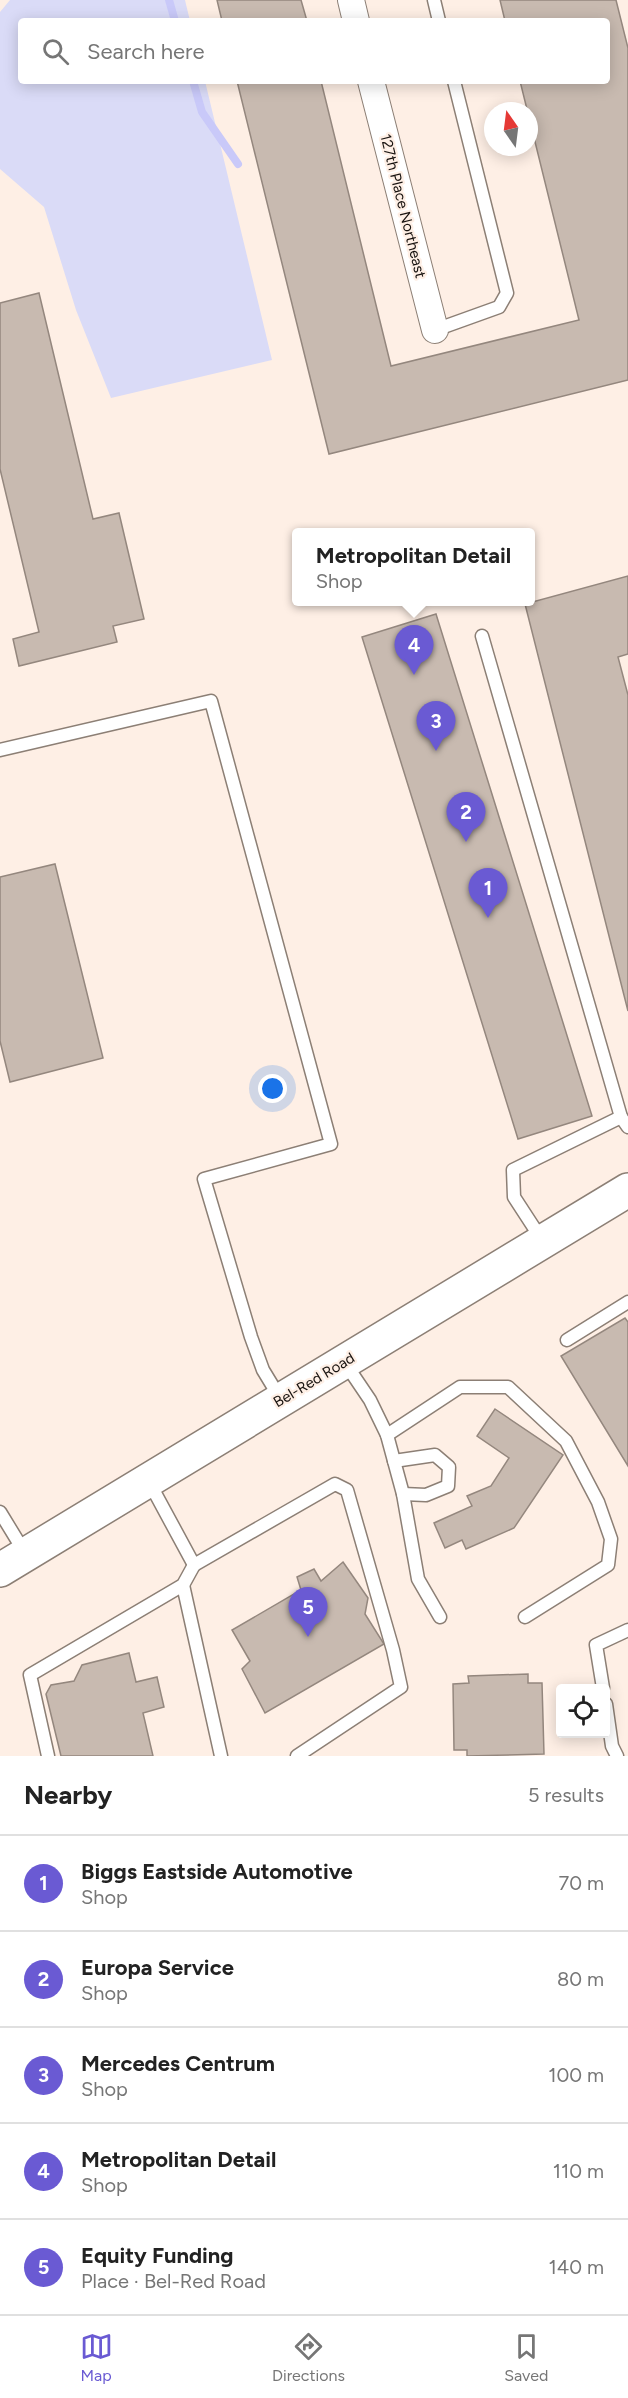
<!DOCTYPE html>
<html lang="en">
<head>
<meta charset="utf-8">
<style>
  body { margin:0; font-family:Figtree,sans-serif; background:#f2f2f2; color:#222 }
  .controls { position:absolute; right:18px; bottom:18px; display:grid; overflow:hidden; border-radius:6px; box-shadow:0 3px 15px #0003 }
  .controls button { width:54px; height:54px; display:grid; place-items:center; padding:0; border:0; border-bottom:2px solid #e0e0e0; background:#fff; color:#222; font:30px sans-serif }
  .compass { position:absolute; left:484px; top:102px; width:54px; height:54px; border-radius:50%; background:#fff; box-shadow:0 3px 15px #0003; rotate:346deg }
  .you { position:absolute; left:273px; top:1089px; width:21px; height:21px; margin:-15px; border:4px solid #fff; border-radius:50%; background:#1a73e8; box-shadow:0 0 0 9px #1a73e833 }
  .badge { display:grid; place-items:center; width:39px; height:39px; border-radius:50%; background:#6a5ad3; color:#fff; font-size:20px; font-weight:700 }
  .pin { position:absolute; translate:-50% -50px; filter:drop-shadow(0 2px 3px #0008) }
  .pin::after { content:''; position:absolute; top:32px; width:21px; height:18px; background:inherit; clip-path:polygon(0 0,100% 0,50% 100%) }
  .popup { position:absolute; left:292px; top:528px; width:243px; height:78px; box-sizing:border-box; display:grid; place-content:center; border-radius:6px; background:#fff; filter:drop-shadow(0 2px 4px #0005); font-size:20px; white-space:nowrap; color:#767676 }
  .popup b { font-size:22px; color:#222 }
  .popup::after { content:''; position:absolute; left:50%; top:100%; margin-left:-12px; border:12px solid transparent; border-top-color:#fff }
  .list { margin:0; padding:0; list-style:none }
  h2 { display:flex; justify-content:space-between; align-items:center; height:78px; margin:0; padding:0 24px; font-size:26px }
  h2 small { font-size:20px; font-weight:400; color:#767676 }
  .list li { display:grid; grid-template-columns:39px 1fr auto; gap:18px; align-items:center; box-sizing:border-box; height:96px; padding:0 24px; border-top:2px solid #e0e0e0 }
  .list b { display:block; font-size:22px; white-space:nowrap }
  .list p { margin:0; font-size:20px; white-space:nowrap; color:#767676 }
  .list em { font-size:20px; font-style:normal; color:#767676 }
  .icon { flex:none; width:33px; height:33px; fill:none; stroke:currentColor; stroke-width:2; stroke-linecap:round; stroke-linejoin:round }
  .map { position:relative; flex:none; width:628px; height:1756px; overflow:hidden }
  .search { position:absolute; background:#fff; box-shadow:0 3px 15px #0003; left:18px; right:18px; top:18px; height:66px; display:flex; align-items:center; gap:15px; box-sizing:border-box; padding:0 21px; border-radius:6px; color:#767676; font-size:22px }
  .sheet { height:558px; background:#fff }
  nav { display:flex; justify-content:space-around; align-items:center; box-sizing:border-box; height:84px; border-top:2px solid #e0e0e0; background:#fff; font-size:16px; color:#767676 }
  nav a { display:grid; justify-items:center; gap:3px }
  nav .on { color:#6a5ad3 }
  .map>svg:first-child { display:block }
  .green { fill:#dadbf7 }
  .lines { fill:none; stroke-linecap:round; stroke-linejoin:round }
  .stream { stroke:#c9c9f9; stroke-width:8 }
  .building { fill:#c8bab0; stroke:#94877e; stroke-width:1.5 }
  .lane-casing { stroke:#8c7f75; stroke-width:15 }
  .street-casing { stroke:#8c7f75; stroke-width:28 }
  .primary-casing { stroke:#8c7f75; stroke-width:36 }
  .lane { stroke:#fff; stroke-width:12 }
  .street { stroke:#fff; stroke-width:26 }
  .primary { stroke:#fff; stroke-width:33 }
  .labels { text-anchor:middle; dominant-baseline:central; stroke-width:4.5; stroke-linejoin:round; paint-order:stroke }
  .street-label { font-size:15px; fill:#17120f; stroke:#feefe5 }
</style>
</head>
<body>
<div class="map">
<svg width="628" height="1756" viewBox="0 0 628 1756">
  <rect width="100%" height="100%" fill="#feefe5"/>
  <path class="green" d="M10,0H185L190,21H21V81H205L272,360L111,398L76,310L44,207L0,169V12Z"/>
  <g class="lines">
    <g class="stream">
      <path d="M169,0L175,21"/>
      <path d="M193,81L202,112L238,164"/>
    </g>
  </g>
  <g class="building">
    <path d="M217,0H301L307,21H222Z"/>
    <path d="M500,0H616L628,48V380L329,454L237,81H321L391,366L579,320L520,81H607V21H505Z"/>
    <path d="M39,293L93,519L119,513L144,619L113,626L117,642L19,666L13,639L39,632L0,469V303Z"/>
    <path d="M628,576V654L618,657L628,695V1011L525,604Z"/>
    <path d="M436,614L592,1116L518,1139L362,637Z"/>
    <path d="M55,864L103,1058L10,1082L0,1041V877Z"/>
    <path d="M625,1318L628,1322V1466L561,1356Z"/>
    <path d="M495,1409L563,1455L514,1528L466,1549L462,1540L445,1548L434,1523L472,1506L467,1496L491,1486L509,1458L477,1436Z"/>
    <path d="M343,1562L368,1598L365,1614L384,1644L265,1713L242,1669L250,1661L232,1630L301,1590L297,1577L314,1569L321,1581Z"/>
    <path d="M129,1653L136,1682L157,1677L164,1707L143,1713L153,1756H61L46,1694L51,1685L74,1681L82,1665Z"/>
    <path d="M528,1674V1683H542L544,1754L467,1756V1750H454L453,1684L469,1683L468,1676Z"/>
  </g>
  <g class="lines">
    <g class="lane-casing">
      <g id="lane">
        <path d="M434,0L439,21"/>
        <path d="M435,330L499,307L507,293L454,81"/>
        <path d="M482,636L621,1117"/>
        <path d="M0,750L211,701L331,1144L204,1179L251,1337L263,1370L280,1398"/>
        <path d="M542,1240L514,1197L513,1170L621,1117L628,1127"/>
        <path d="M567,1340L628,1302"/>
        <path d="M345,1363L370,1400L387,1435L403,1494L418,1579L440,1617"/>
        <path d="M387,1435L460,1387H508L566,1441L598,1502L611,1539L608,1565L525,1617"/>
        <path d="M394,1461L435,1455L449,1467L448,1486L426,1495L403,1494"/>
        <path d="M148,1480L194,1565L335,1484L347,1490L393,1650L401,1687L297,1756"/>
        <path d="M0,1512L25,1553"/>
        <path d="M183,1585L221,1756"/>
        <path d="M603,1688L596,1645L628,1630"/>
        <path d="M606,1704L612,1746L617,1756"/>
        <path d="M48,1756L30,1675L183,1585L194,1565"/>
      </g>
    </g>
    <g class="street-casing">
      <g id="street">
        <path d="M351,0L356,21"/>
        <path d="M371,81L435,330"/>
      </g>
    </g>
    <g class="primary-casing">
      <path id="primary" d="M0,1570L628,1190"/>
    </g>
    <use href="#lane" class="lane"/>
    <use href="#street" class="street"/>
    <use href="#primary" class="primary"/>
  </g>
  <g class="labels">
    <g class="street-label">
      <text transform="translate(403 206) rotate(76)">127th Place Northeast</text>
      <text transform="translate(314 1380) rotate(-31)">Bel-Red Road</text>
    </g>
  </g>
</svg>
<div class="controls">
<button><svg class="icon" aria-label="locate" viewBox="0 0 24 24"><circle cx="12" cy="12" r="6"/><path d="M12 2v4M12 18v4M2 12h4M18 12h4"/></svg></button>
</div>
<svg class="compass" viewBox="-18 -18 36 36"><path d="M0-13l5 13h-10z" fill="#e53935"/><path d="M0 13l5-13h-10z" fill="#767676"/></svg>
<div class="you"></div>
<div class="pin badge" style="left:488px;top:918px">1</div>
<div class="pin badge" style="left:466px;top:842px">2</div>
<div class="pin badge" style="left:436px;top:751px">3</div>
<div class="pin badge" style="left:414px;top:675px">4</div>
<div class="popup"><b>Metropolitan Detail</b>Shop</div>
<div class="pin badge" style="left:308px;top:1637px">5</div>
<div class="search"><svg class="icon" aria-label="search" viewBox="0 0 24 24"><circle cx="10" cy="10" r="6"/><path d="M15 15l6 6"/></svg>Search here</div>
</div>
<section class="sheet">
<h2>Nearby<small>5 results</small></h2>
<ul class="list">
<li><span class="badge">1</span><div><b>Biggs Eastside Automotive</b><p>Shop</p></div><em>70 m</em></li>
<li><span class="badge">2</span><div><b>Europa Service</b><p>Shop</p></div><em>80 m</em></li>
<li><span class="badge">3</span><div><b>Mercedes Centrum</b><p>Shop</p></div><em>100 m</em></li>
<li><span class="badge">4</span><div><b>Metropolitan Detail</b><p>Shop</p></div><em>110 m</em></li>
<li><span class="badge">5</span><div><b>Equity Funding</b><p>Place · Bel-Red Road</p></div><em>140 m</em></li>
</ul>
</section>
<nav>
<a class="on"><svg class="icon" aria-label="map" viewBox="0 0 24 24"><path d="M3 6l6-2 6 2 6-2v14l-6 2-6-2-6 2zM9 4v14M15 6v14"/></svg>Map</a>
<a><svg class="icon" aria-label="directions" viewBox="0 0 24 24"><path d="M12 3l9 9-9 9-9-9zM9 14v-3h6M13 9l2 2-2 2"/></svg>Directions</a>
<a><svg class="icon" aria-label="saved" viewBox="0 0 24 24"><path d="M7 4h10v16l-5-4-5 4z"/></svg>Saved</a>
</nav>
</body>
</html>
